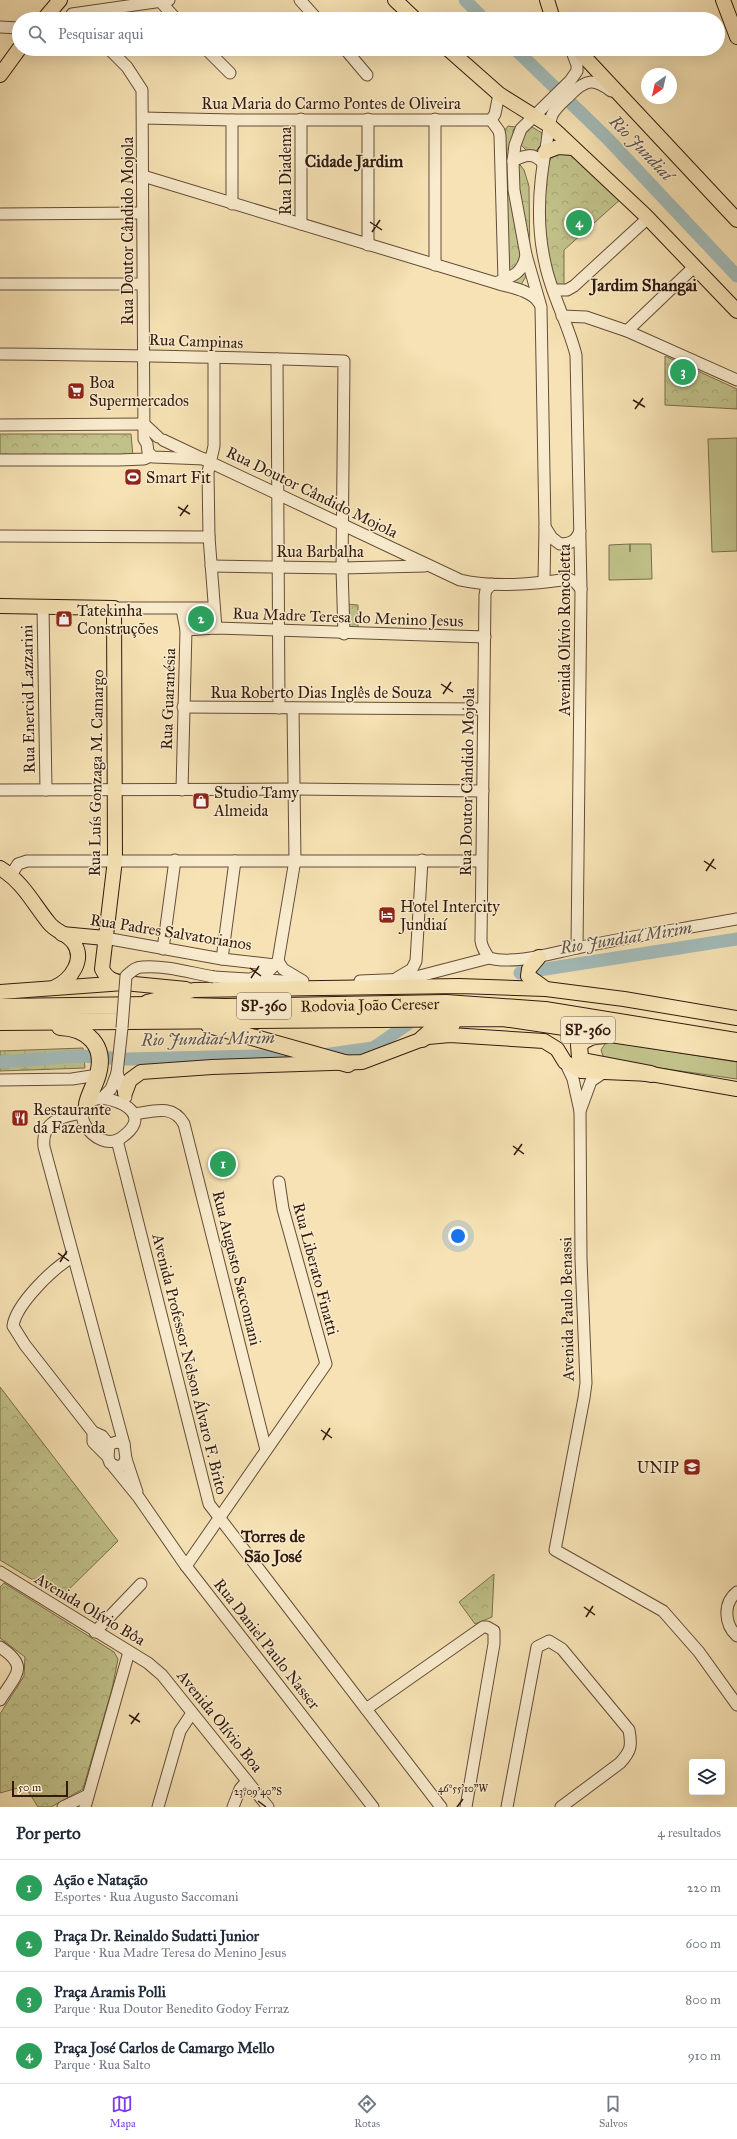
<!DOCTYPE html>
<html lang="pt">
<head>
<meta charset="utf-8">
<style>
  body { margin:0; font-family:"IM FELL Great Primer",serif; background:#f2f2f3; color:#1f2937 }
  .controls { position:absolute; right:12px; bottom:12px; display:grid; overflow:hidden; border-radius:4px; box-shadow:0 4px 16px #0002 }
  .controls button { width:36px; height:36px; display:grid; place-items:center; padding:0; border:0; border-bottom:1px solid #e0e1e3; background:#fff; color:#1f2937; font:20px sans-serif }
  .compass { position:absolute; left:641px; top:68px; width:36px; height:36px; border-radius:50%; background:#fff; box-shadow:0 4px 16px #0002; rotate:214deg }
  .scale { position:absolute; left:12px; bottom:10px; width:56px; box-sizing:border-box; padding-left:4px; border:2px solid #331a0e; border-top:0; font-size:11px; line-height:14px; white-space:nowrap; color:#331a0e; -webkit-text-stroke:3px #f9ecce; paint-order:stroke }
  .you { position:absolute; left:458px; top:1236px; width:14px; height:14px; margin:-10px; border:3px solid #fff; border-radius:50%; background:#1a73e8; box-shadow:0 0 0 6px #1a73e833 }
  .badge { display:grid; place-items:center; width:26px; height:26px; border-radius:50%; background:#7c3aed; color:#fff; font-size:13px; font-weight:700 }
  .pin { position:absolute; translate:-50% -50%; border:2px solid #fff; box-shadow:0 1px 4px #0006 }
  .list { margin:0; padding:0; list-style:none }
  h2 { display:flex; justify-content:space-between; align-items:center; height:52px; margin:0; padding:0 16px; font-size:17px }
  h2 small { font-size:13px; font-weight:400; color:#747a83 }
  .list li { display:grid; grid-template-columns:26px 1fr auto; gap:12px; align-items:center; box-sizing:border-box; height:56px; padding:0 16px; border-top:1px solid #e0e1e3 }
  .list b { display:block; font-size:15px; white-space:nowrap }
  .list p { margin:0; font-size:13px; white-space:nowrap; color:#747a83 }
  .list em { font-size:13px; font-style:normal; color:#747a83 }
  .icon { flex:none; width:22px; height:22px; fill:none; stroke:currentColor; stroke-width:2; stroke-linecap:round; stroke-linejoin:round }
  .map { position:relative; flex:none; width:737px; height:1807px; overflow:hidden }
  .search { position:absolute; background:#fff; box-shadow:0 4px 16px #0002; left:12px; right:12px; top:12px; height:44px; display:flex; align-items:center; gap:10px; box-sizing:border-box; padding:0 14px; border-radius:22px; color:#747a83; font-size:15px }
  .sheet { height:276px; background:#fff }
  nav { display:flex; justify-content:space-around; align-items:center; box-sizing:border-box; height:56px; border-top:1px solid #e0e1e3; background:#fff; font-size:11px; color:#747a83 }
  nav a { display:grid; justify-items:center; gap:2px }
  nav .on { color:#7c3aed }
  .map>svg:first-child { display:block }
  .grass { fill:#c1c28a; stroke:#7a6e4c }
  .forest { fill:url(#forest-crowns); stroke:#7a6e4c }
  .wetland { fill:url(#wetland-marsh); stroke:#7a6e4c }
  .lines { fill:none; stroke-linecap:round; stroke-linejoin:round }
  .river { stroke:#a2bbb9; stroke-width:13 }
  .minor-casing { stroke:#644c38; stroke-width:13 }
  .major-casing { stroke:#331a0e; stroke-width:16 }
  .highway-casing { stroke:#331a0e; stroke-width:18 }
  .minor { stroke:#f9ecce; stroke-width:11 }
  .major { stroke:#f6e2b4; stroke-width:14 }
  .highway { stroke:#f6e2b4; stroke-width:16 }
  .minor-bridge-casing { stroke:#644c38; stroke-width:13; stroke-linecap:butt }
  .minor-bridge { stroke:#f9ecce; stroke-width:11 }
  .ticks { fill:none; stroke:#331a0e; stroke-width:1.5 }
  .labels { text-anchor:middle; dominant-baseline:central; stroke-width:3; stroke-linejoin:round; paint-order:stroke }
  .shield { fill:#f9ecce; stroke:#6e5948; stroke-width:1 }
  .shield-label { font-size:15px; font-weight:bold; fill:#331a0e }
  .street-label { font-size:16px; fill:#331a0e; stroke:#f9ecce }
  .poi-label { font-size:16px; fill:#331a0e; stroke:#f9ecce; text-anchor:start }
  .water-label { font-size:17px; font-style:italic; fill:#5a524a; stroke:#f9ecce }
  .neighbourhood-label { font-size:17px; font-weight:bold; fill:#331a0e; stroke:#f9ecce }
  .ticks-label { font-size:10px; text-anchor:middle; fill:#331a0e; stroke:#f9ecce; stroke-width:3; stroke-linejoin:round; paint-order:stroke }
</style>
</head>
<body>
<div class="map">
<svg width="737" height="1807" viewBox="0 0 737 1807">
  <defs>
    <pattern id="forest-crowns" width="20" height="18" patternUnits="userSpaceOnUse"><rect width="20" height="18" fill="#c1c28a"/><path d="M2 6a3 3 0 1 1 6 0M12 15a3 3 0 1 1 6 0" fill="none" stroke="#a6a676"/></pattern>
    <pattern id="wetland-marsh" width="20" height="14" patternUnits="userSpaceOnUse"><rect width="20" height="14" fill="#c1c28a"/><path d="M1 5h8M5 5V1M11 12h8M15 12V8" fill="none" stroke="#a6a676"/></pattern>
  </defs>
  <rect width="100%" height="100%" fill="#f6e2b4"/>
  <filter id="stains"><feTurbulence type="fractalNoise" baseFrequency=".005" numOctaves="4"/><feColorMatrix values="0 0 0 0 .2 0 0 0 0 .09 0 0 0 0 .02 0 0 0 .5 -.17"/></filter>
  <radialGradient id="worn" r=".72"><stop offset=".6" stop-color="#630" stop-opacity="0"/><stop offset="1" stop-color="#630" stop-opacity=".3"/></radialGradient>
  <g class="grass">
    <path d="M737,438V551L712,552L708,439Z"/>
    <path d="M630,544H651L652,579L609,580V545L630,544V552Z"/>
    <path d="M612,1042L737,1062V1079L610,1061L603,1056L601,1050L605,1044Z"/>
  </g>
  <g class="forest">
    <path d="M508,126L516,127L513,130L514,157L524,170L529,186L530,269L521,285L507,279L505,130Z"/>
    <path d="M532,127L542,133L544,142L534,153L527,151L520,144L525,128Z"/>
    <path d="M556,136L623,197L564,250V288H558L547,262L545,240L544,175L556,146Z"/>
    <path d="M665,356L737,389V409L665,405Z"/>
    <path d="M0,434H131L133,456L0,455Z"/>
    <path d="M346,604L358,605V630L349,629Z"/>
    <path d="M210,612L212,626L189,625L187,616L191,613Z"/>
    <path d="M0,1387L118,1541L61,1597L0,1560Z"/>
    <path d="M494,1574L492,1617L475,1624L459,1602Z"/>
    <path d="M4,1583L114,1652L118,1659L112,1689L83,1789L51,1807H38L25,1786L0,1793V1714L24,1676L25,1657L0,1638V1587Z"/>
  </g>
  <path class="wetland" d="M83,1048L85,1068L0,1071V1051Z"/>
  <g class="lines">
    <g class="river">
      <path d="M465,0L484,19"/>
      <path d="M515,49L607,138L737,276"/>
      <path d="M520,973L737,939"/>
      <path d="M323,1055L373,1048L408,1024"/>
      <path d="M0,1062L80,1056L127,1059L304,1055"/>
    </g>
    <g class="minor-casing">
      <g id="minor">
        <path d="M300,0L317,19"/>
        <path d="M160,1L176,19"/>
        <path d="M72,14L169,0"/>
        <path d="M0,27L19,28"/>
        <path d="M109,49L127,67L142,90L144,439L147,444L148,452L153,457L205,459"/>
        <path d="M206,49L230,73"/>
        <path d="M345,49L367,75"/>
        <path d="M143,118L232,120H491"/>
        <path d="M435,119V265"/>
        <path d="M232,120V204"/>
        <path d="M491,120L499,131L500,136L504,280"/>
        <path d="M491,120L495,114L499,94"/>
        <path d="M513,161C525,155 533,152 543,163"/>
        <path d="M143,176L496,283C508,287 532,290 539,303"/>
        <path d="M0,214L142,213"/>
        <path d="M301,224V119"/>
        <path d="M368,245V119"/>
        <path d="M498,282C514,276 523,272 526,255"/>
        <path d="M0,284H142"/>
        <path d="M554,290H567L574,286L648,218"/>
        <path d="M562,316L586,317L627,331L737,380"/>
        <path d="M627,331L695,266"/>
        <path d="M0,354C115,355 229,357 344,361L342,568L344,634"/>
        <path d="M214,359V446L208,472L209,537L216,628"/>
        <path d="M277,359L279,708"/>
        <path d="M144,424L158,437"/>
        <path d="M0,425L144,424"/>
        <path d="M163,440L460,580C495,588 534,584 569,579L575,582L581,589"/>
        <path d="M0,460H119L144,459L151,456"/>
        <path d="M545,527L552,538L560,544C571,544 576,541 580,531"/>
        <path d="M0,536L209,537"/>
        <path d="M211,566L342,568L425,566"/>
        <path d="M544,581L545,527L541,307L526,255L517,206L514,190L513,161L515,145L521,129L570,81L577,71V65L571,49"/>
        <path d="M492,584L486,590L485,595L481,941C482,948 485,952 489,958C514,965 552,953 577,948C630,936 684,929 737,919"/>
        <path d="M43,607L46,790"/>
        <path d="M114,608H214"/>
        <path d="M182,609L186,630L182,790"/>
        <path d="M186,630L216,628L485,637"/>
        <path d="M183,707L483,709"/>
        <path d="M0,790L295,789L483,791"/>
        <path d="M11,875L18,864L27,861H481"/>
        <path d="M105,938L222,959L275,965"/>
        <path d="M577,948L581,589L576,355C568,323 551,294 545,263C536,224 539,181 547,142C548,133 549,123 552,115C556,107 564,101 570,95C586,79 594,78 611,91"/>
        <path d="M163,949L175,860"/>
        <path d="M222,959L235,861"/>
        <path d="M278,961L283,969L303,981"/>
        <path d="M214,977L299,982"/>
        <path d="M397,978L412,969L416,961L422,860"/>
        <path d="M251,979L270,970L278,961L295,860L293,708"/>
        <path d="M360,981L408,979L489,958"/>
        <path d="M122,1028L117,1073L126,1097"/>
        <path d="M565,1062L573,1079L580,1111"/>
        <path d="M603,1073L591,1081L580,1111L581,1259L586,1383L584,1398L555,1550L663,1611L699,1652L737,1705"/>
        <path d="M0,1080L72,1079L98,1075"/>
        <path d="M102,1098C127,1102 151,1117 121,1138C96,1155 59,1103 102,1098Z"/>
        <path d="M102,1098L111,1089L117,1073"/>
        <path d="M82,1113C61,1116 41,1122 44,1147L124,1444"/>
        <path d="M135,1114C154,1111 173,1104 184,1124L266,1450"/>
        <path d="M117,1140L209,1504L441,1807"/>
        <path d="M73,1257C54,1267 16,1304 13,1326L25,1345L93,1432L102,1436L109,1445"/>
        <path d="M93,1432V1442L108,1457"/>
        <path d="M116,1442L124,1444L126,1459L123,1465L117,1467L110,1463L108,1457L109,1445Z"/>
        <path d="M126,1459L137,1492"/>
        <path d="M113,1466L139,1498L186,1566L373,1807"/>
        <path d="M186,1566L326,1364L283,1209L279,1182"/>
        <path d="M0,1572L148,1663L162,1675L268,1807"/>
        <path d="M737,1592C723,1603 724,1624 737,1636"/>
        <path d="M95,1632L141,1584"/>
        <path d="M0,1647C30,1667 16,1674 0,1700"/>
        <path d="M366,1709L483,1627H487L494,1631V1644L466,1807"/>
        <path d="M63,1807L88,1795"/>
        <path d="M85,1807L129,1652"/>
        <path d="M158,1807L180,1731L192,1713"/>
        <path d="M233,1807L240,1789L247,1781"/>
        <path d="M507,1807L537,1647L549,1641L562,1649L629,1730C632,1746 631,1751 620,1763L561,1807"/>
      </g>
    </g>
    <g class="major-casing">
      <g id="major">
        <path d="M395,0L415,19"/>
        <path d="M547,0L553,19"/>
        <path d="M723,0L737,37"/>
        <path d="M44,19L60,0"/>
        <path d="M448,49L499,94L550,126L560,135L645,215L737,311"/>
        <path d="M577,49L737,220"/>
        <path d="M0,75L19,49"/>
        <path d="M545,152L558,147L573,148"/>
        <path d="M0,606L114,608L115,860L102,969C107,979 113,981 124,983"/>
        <path d="M0,868C24,883 32,902 49,923C55,931 67,934 73,942C86,959 71,980 55,987"/>
        <path d="M62,934L105,938"/>
        <path d="M539,957L529,969L528,976L546,989"/>
        <path d="M0,992L124,983L186,989"/>
        <path d="M147,1002L194,990L459,986L546,989L624,999L737,1018"/>
        <path d="M125,1093L130,1080L141,1072L212,1067L362,1062L428,1037L450,1035L544,1041L557,1049L565,1062L581,1071L651,1074L737,1089"/>
      </g>
    </g>
    <g class="highway-casing">
      <g id="highway">
        <path id="s1" d="M0,1007L149,1005L225,1007L446,1003L545,1010L737,1041"/>
        <path d="M0,1022L503,1018L737,1053"/>
        <path d="M209,1025L348,1064"/>
        <path d="M60,1027C87,1028 106,1045 98,1074C95,1085 89,1094 87,1104"/>
        <path d="M604,1035C593,1036 586,1037 579,1045L580,1057L583,1061L651,1074"/>
        <path d="M422,1039L431,1031L452,1024"/>
      </g>
    </g>
    <use href="#minor" class="minor"/>
    <use href="#major" class="major"/>
    <use href="#highway" class="highway"/>
    <g class="minor-bridge-casing">
      <path id="minor-bridge" d="M122,1028L126,976C131,972 135,967 142,967C165,965 191,973 214,977"/>
    </g>
    <use href="#minor-bridge" class="minor-bridge"/>
  </g>
  <path class="ticks" d="M370,222L382,230M372,232L380,220M633,400L645,407M635,409L643,398M178,507L190,514M180,516L188,505M441,684L453,692M443,694L451,682M704,861L716,869M706,871L714,859M250,968L261,976M251,978L259,966M513,1146L524,1154M514,1155L522,1144M58,1253L69,1261M60,1262L67,1251M321,1430L332,1438M323,1440L330,1428M584,1607L595,1615M586,1617L593,1606M129,1715L140,1722M131,1724L139,1713M258,1801L266,1807M457,1807L463,1799"/>
  <defs>
    <g id="supermarket-square" transform="scale(0.9)"><rect x="-9" y="-9" width="18" height="18" rx="4" fill="#8f2418" stroke="#f9ecce"/><path d="M-6-5.5h2.5l.6 2H6L4.5 2H-2.5L-4.4-4H-6ZM-1.5 3.2a1.3 1.3 0 1 0 .1 0ZM3 3.2a1.3 1.3 0 1 0 .1 0Z" fill="#fff"/></g>
    <g id="stadium-square" transform="scale(0.9)"><rect x="-9" y="-9" width="18" height="18" rx="4" fill="#8f2418" stroke="#f9ecce"/><path d="M0-5a6.5 5 0 1 0 0 10a6.5 5 0 1 0 0-10ZM-3.5-1.8h7v3.6h-7Z" fill="#fff"/></g>
    <g id="shop-square" transform="scale(0.9)"><rect x="-9" y="-9" width="18" height="18" rx="4" fill="#8f2418" stroke="#f9ecce"/><path d="M-5-2.5h2.3a2.7 3.5 0 0 1 5.4 0H5L5.5 6h-11ZM-1.5-2.5h3a1.5 2.3 0 0 0-3 0Z" fill="#fff"/></g>
    <g id="hotel-square" transform="scale(0.9)"><rect x="-9" y="-9" width="18" height="18" rx="4" fill="#8f2418" stroke="#f9ecce"/><path d="M-6-4.5h1.5V1H6V5H4.5V3h-9V5H-6ZM-4 0a1.8 1.8 0 1 1 3.6 0ZM.5 0V-2.5h3Q6-2.5 6 0Z" fill="#fff"/></g>
    <g id="restaurant-square" transform="scale(0.9)"><rect x="-9" y="-9" width="18" height="18" rx="4" fill="#8f2418" stroke="#f9ecce"/><path d="M-5-6h1v4h1v-4h1v4h1v-4h1v5L-1.5 .5V6h-2V.5L-5-1ZM5-6V6H3V1.5H1.5Q1.5-4 5-6Z" fill="#fff"/></g>
    <g id="university-square" transform="scale(0.9)"><rect x="-9" y="-9" width="18" height="18" rx="4" fill="#8f2418" stroke="#f9ecce"/><path d="M0-5L7-2L0 1L-7-2ZM-4 1L0 2.5L4 1V4Q0 6-4 4Z" fill="#fff"/></g>
  </defs>
  <g fill-rule="evenodd">
    <use href="#supermarket-square" x="76" y="391"/>
    <use href="#stadium-square" x="133" y="477"/>
    <use href="#shop-square" x="64" y="619"/>
    <use href="#shop-square" x="201" y="801"/>
    <use href="#hotel-square" x="387" y="915"/>
    <use href="#restaurant-square" x="20" y="1118"/>
    <use href="#university-square" x="692" y="1467"/>
  </g>
  <g class="labels">
    <g class="shield">
      <rect x="237" y="993" width="54" height="26" rx="3"/>
      <rect x="561" y="1017" width="54" height="26" rx="3"/>
    </g>
    <g class="shield-label">
      <text x="264" y="1006">SP-360</text>
      <text x="588" y="1030">SP-360</text>
    </g>
    <g class="street-label">
      <text x="331" y="103">Rua Maria do Carmo Pontes de Oliveira</text>
      <text transform="translate(285 171) rotate(-90)">Rua Diadema</text>
      <text transform="translate(127 231) rotate(-90)">Rua Doutor Cândido Mojola</text>
      <text transform="translate(196 341) rotate(2)">Rua Campinas</text>
      <text transform="translate(312 492) rotate(26)">Rua Doutor Cândido Mojola</text>
      <text x="320" y="551">Rua Barbalha</text>
      <text transform="translate(348 617) rotate(2)">Rua Madre Teresa do Menino Jesus</text>
      <text transform="translate(564 630) rotate(-90)">Avenida Olívio Roncoletta</text>
      <text x="321" y="692">Rua Roberto Dias Inglês de Souza</text>
      <text transform="translate(28 699) rotate(-91)">Rua Enercid Lazzarini</text>
      <text transform="translate(168 699) rotate(-88)">Rua Guaranésia</text>
      <text transform="translate(96 773) rotate(-89)">Rua Luís Gonzaga M. Camargo</text>
      <text transform="translate(467 782) rotate(-89)">Rua Doutor Cândido Mojola</text>
      <text transform="translate(171 932) rotate(9)">Rua Padres Salvatorianos</text>
      <text stroke="none"><textPath href="#s1" startOffset="370">Rodovia João Cereser</textPath></text>
      <text transform="translate(237 1268) rotate(76)">Rua Augusto Saccomani</text>
      <text transform="translate(316 1269) rotate(75)">Rua Liberato Finatti</text>
      <text transform="translate(567 1309) rotate(-91)">Avenida Paulo Benassi</text>
      <text transform="translate(190 1364) rotate(76)">Avenida Professor Nelson Álvaro F. Brito</text>
      <text transform="translate(90 1609) rotate(31)">Avenida Olívio Bôa</text>
      <text transform="translate(267 1644) rotate(52)">Rua Daniel Paulo Nasser</text>
      <text transform="translate(220 1721) rotate(51)">Avenida Olívio Boa</text>
    </g>
    <g class="poi-label">
      <text x="89" y="382">Boa<tspan x="89" dy="18">Supermercados</tspan></text>
      <text x="146" y="477">Smart Fit</text>
      <text x="77" y="610">Tatekinha<tspan x="77" dy="18">Construções</tspan></text>
      <text x="214" y="792">Studio Tamy<tspan x="214" dy="18">Almeida</tspan></text>
      <text x="400" y="906">Hotel Intercity<tspan x="400" dy="18">Jundiaí</tspan></text>
      <text x="33" y="1109">Restaurante<tspan x="33" dy="18">da Fazenda</tspan></text>
      <text x="679" y="1467" text-anchor="end">UNIP</text>
    </g>
    <g class="water-label">
      <text transform="translate(641 148) rotate(46)">Rio Jundiaí</text>
      <text transform="translate(626 938) rotate(-9)">Rio Jundiaí Mirim</text>
      <text transform="translate(208 1039) rotate(-1)">Rio Jundiaí Mirim</text>
    </g>
    <g class="neighbourhood-label">
      <text x="354" y="161">Cidade Jardim</text>
      <text x="644" y="285">Jardim Shangai</text>
      <text x="273" y="1536">Torres de<tspan x="273" dy="20">São José</tspan></text>
    </g>
  </g>
  <g class="ticks-label">
    <text x="463" y="1792">46°55'10"W</text>
    <text x="258" y="1795">23°09'40"S</text>
  </g>
  <rect width="100%" height="100%" filter="url(#stains)"/>
  <rect width="100%" height="100%" fill="url(#worn)"/>
</svg>
<div class="controls">
<button><svg class="icon" aria-label="layers" viewBox="0 0 24 24"><path d="M12 4l9 5-9 5-9-5zM3 14l9 5 9-5"/></svg></button>
</div>
<svg class="compass" viewBox="-18 -18 36 36"><path d="M0-13l5 13h-10z" fill="#e53935"/><path d="M0 13l5-13h-10z" fill="#747a83"/></svg>
<div class="scale">50 m</div>
<div class="you"></div>
<div class="pin badge" style="left:223px;top:1164px;background:#2e9e5b">1</div>
<div class="pin badge" style="left:201px;top:619px;background:#2e9e5b">2</div>
<div class="pin badge" style="left:683px;top:372px;background:#2e9e5b">3</div>
<div class="pin badge" style="left:579px;top:223px;background:#2e9e5b">4</div>
<div class="search"><svg class="icon" aria-label="search" viewBox="0 0 24 24"><circle cx="10" cy="10" r="6"/><path d="M15 15l6 6"/></svg>Pesquisar aqui</div>
</div>
<section class="sheet">
<h2>Por perto<small>4 resultados</small></h2>
<ul class="list">
<li><span class="badge" style="background:#2e9e5b">1</span><div><b>Ação e Natação</b><p>Esportes · Rua Augusto Saccomani</p></div><em>220 m</em></li>
<li><span class="badge" style="background:#2e9e5b">2</span><div><b>Praça Dr. Reinaldo Sudatti Junior</b><p>Parque · Rua Madre Teresa do Menino Jesus</p></div><em>600 m</em></li>
<li><span class="badge" style="background:#2e9e5b">3</span><div><b>Praça Aramis Polli</b><p>Parque · Rua Doutor Benedito Godoy Ferraz</p></div><em>800 m</em></li>
<li><span class="badge" style="background:#2e9e5b">4</span><div><b>Praça José Carlos de Camargo Mello</b><p>Parque · Rua Salto</p></div><em>910 m</em></li>
</ul>
</section>
<nav>
<a class="on"><svg class="icon" aria-label="map" viewBox="0 0 24 24"><path d="M3 6l6-2 6 2 6-2v14l-6 2-6-2-6 2zM9 4v14M15 6v14"/></svg>Mapa</a>
<a><svg class="icon" aria-label="directions" viewBox="0 0 24 24"><path d="M12 3l9 9-9 9-9-9zM9 14v-3h6M13 9l2 2-2 2"/></svg>Rotas</a>
<a><svg class="icon" aria-label="saved" viewBox="0 0 24 24"><path d="M7 4h10v16l-5-4-5 4z"/></svg>Salvos</a>
</nav>
</body>
</html>
